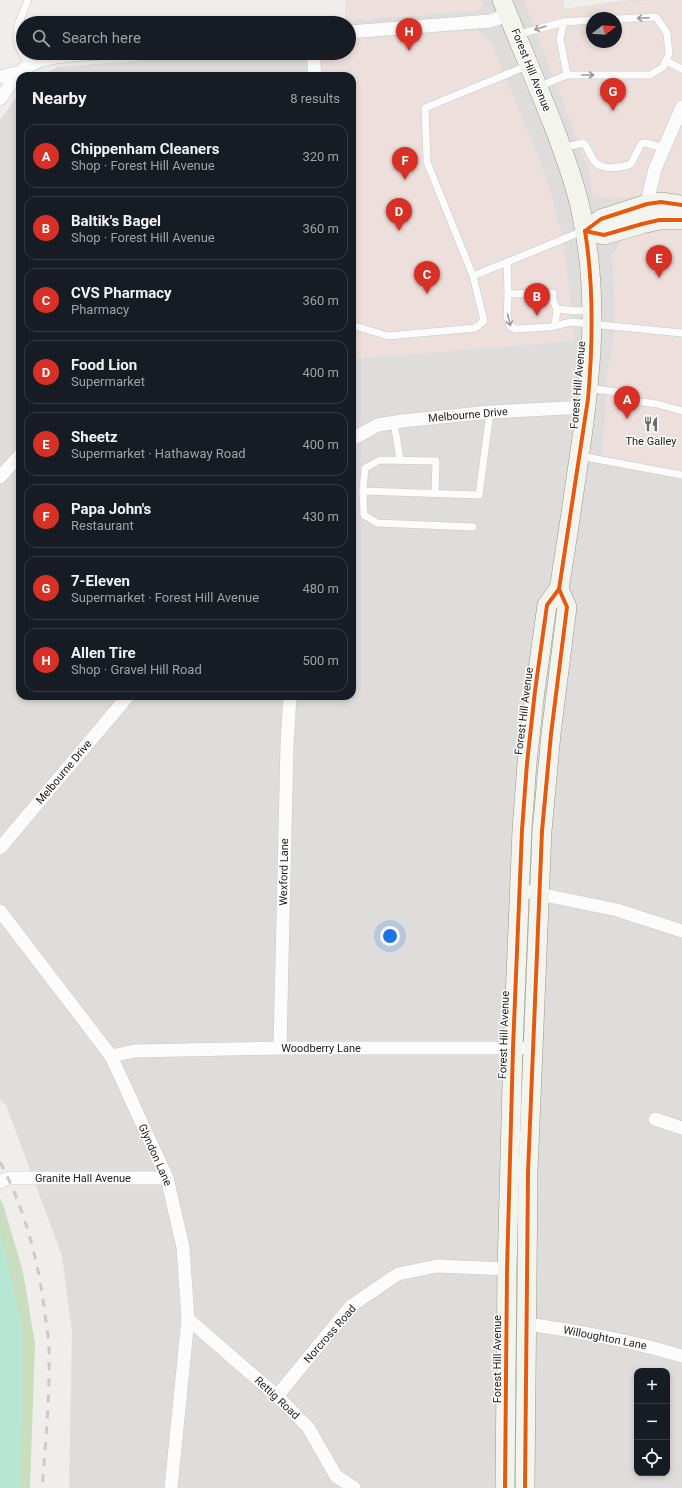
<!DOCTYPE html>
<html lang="en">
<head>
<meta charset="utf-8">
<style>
  body { margin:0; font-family:Roboto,sans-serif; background:#242831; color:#f1f3f6 }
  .controls { position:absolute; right:12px; bottom:12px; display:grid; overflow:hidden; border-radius:8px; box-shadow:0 2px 6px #0003 }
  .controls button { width:36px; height:36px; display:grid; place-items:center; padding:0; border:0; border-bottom:1px solid #363941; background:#171b24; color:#f1f3f6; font:20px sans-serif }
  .compass { position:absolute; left:586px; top:12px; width:36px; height:36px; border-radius:50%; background:#171b24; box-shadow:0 2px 6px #0003; rotate:73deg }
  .you { position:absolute; left:390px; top:936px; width:14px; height:14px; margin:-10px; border:3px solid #fff; border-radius:50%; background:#1a73e8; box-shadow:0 0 0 6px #1a73e833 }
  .badge { display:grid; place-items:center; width:26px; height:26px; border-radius:50%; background:#d93025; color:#fff; font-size:13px; font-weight:700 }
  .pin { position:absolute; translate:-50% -33px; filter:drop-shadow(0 1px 2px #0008) }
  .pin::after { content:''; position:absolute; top:21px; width:14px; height:12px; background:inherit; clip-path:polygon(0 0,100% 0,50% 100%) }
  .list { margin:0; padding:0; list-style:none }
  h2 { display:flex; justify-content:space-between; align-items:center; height:52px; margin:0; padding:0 16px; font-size:17px }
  h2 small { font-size:13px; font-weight:400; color:#9ea1a6 }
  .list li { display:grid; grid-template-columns:26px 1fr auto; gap:12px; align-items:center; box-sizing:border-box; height:64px; margin:0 8px 8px; padding:0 8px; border:1px solid #363941; border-radius:12px }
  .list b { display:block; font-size:15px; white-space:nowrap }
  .list p { margin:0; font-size:13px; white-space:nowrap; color:#9ea1a6 }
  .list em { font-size:13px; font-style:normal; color:#9ea1a6 }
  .icon { flex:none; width:22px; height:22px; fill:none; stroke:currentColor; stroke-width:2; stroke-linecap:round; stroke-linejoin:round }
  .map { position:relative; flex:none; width:682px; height:1488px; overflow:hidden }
  .search { position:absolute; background:#171b24; box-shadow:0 2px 6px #0003; left:16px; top:16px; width:340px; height:44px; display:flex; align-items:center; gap:10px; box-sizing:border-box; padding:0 14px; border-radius:22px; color:#9ea1a6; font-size:15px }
  .panel { position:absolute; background:#171b24; box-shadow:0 2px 6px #0003; left:16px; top:72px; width:340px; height:628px; border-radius:12px }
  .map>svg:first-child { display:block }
  .residential { fill:#dfdddb; fill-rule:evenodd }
  .commercial { fill:#ede0dc; fill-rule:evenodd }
  .forest { fill:#c8debf }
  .pitch { fill:#b6e7d5 }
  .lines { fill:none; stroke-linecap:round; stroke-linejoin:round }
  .lane-casing { stroke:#c8c8c6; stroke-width:8 }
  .street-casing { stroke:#c8c8c6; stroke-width:14 }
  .secondary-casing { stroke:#979a81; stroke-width:20 }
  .lane { stroke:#fdfcfc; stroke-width:7 }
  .street { stroke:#fdfcfc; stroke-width:13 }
  .secondary { stroke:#f3f4ed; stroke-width:19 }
  .rail { stroke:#cbcbcb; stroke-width:3; stroke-dasharray:8 8; stroke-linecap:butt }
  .cycleway-casing { stroke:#fff; stroke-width:6 }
  .cycleway { stroke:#e8590c; stroke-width:4 }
  .oneway { stroke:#9a9999 }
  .labels { text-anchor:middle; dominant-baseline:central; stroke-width:3; stroke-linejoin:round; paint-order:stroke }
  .street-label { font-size:11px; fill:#212121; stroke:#fff }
  .poi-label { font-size:11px; fill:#212121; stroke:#fff }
</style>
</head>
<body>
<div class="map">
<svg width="682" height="1488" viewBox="0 0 682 1488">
  <rect width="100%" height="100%" fill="#f0eeea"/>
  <path class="residential" d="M345,0H564V9L629,0H682V1488H69L72,1333L62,1256L6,1105L0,1099V120L20,92V696H352V76H41L57,67L233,53H349V23H342L345,21ZM592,18H616V42H592ZM637,1371H667V1473H637Z"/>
  <g class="commercial">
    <path d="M345,0H481L483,5L479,11L345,21Z"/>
    <path d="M524,0H564V9L629,1L682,0V200L654,195L610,199L593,197L590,174ZM592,18H616V42H592Z"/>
    <path d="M476,30L492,45L542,166L551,194L561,232L567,271L574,341L352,359V76H322L321,53H349V39Z"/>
    <path d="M682,224V472L602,458L608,366L613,343L615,307L612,256L620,242L627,236Z"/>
  </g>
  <path class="forest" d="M0,1198L4,1207L23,1272L35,1344L30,1488H19L0,1454Z"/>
  <path class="pitch" d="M0,1230L22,1327L20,1488H0Z"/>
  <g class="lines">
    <g class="lane-casing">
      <g id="lane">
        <path d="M28,0C17,27 8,41 31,65"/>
        <path d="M564,22L560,38L567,75"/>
        <path d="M516,35L564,22L592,20"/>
        <path d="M666,61L682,69"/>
        <path d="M529,65L425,108L427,162L473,276L583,231"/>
        <path d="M538,87L567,75H650L663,67L669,54L667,33L656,17L616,19"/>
        <path d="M562,148L583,143C589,148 589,155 594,161C602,171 621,168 631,164L641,144L645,143L664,148"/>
        <path d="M507,262L508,294"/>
        <path d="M590,310L576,311L557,309L553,301V293L508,294L507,317L510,326L516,329L550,327L571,322L682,333"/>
        <path d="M352,325L388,336L475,328L484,321L473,276"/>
        <path d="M555,325L557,309"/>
        <path d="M589,388L616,392L620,399L657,404L682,411"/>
        <path d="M394,422L400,460"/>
        <path d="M580,456L682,475"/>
        <path d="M363,491L364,515L377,523L473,527"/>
        <path d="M435,493L436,461L380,460L365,468L363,491L479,495L490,412"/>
      </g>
    </g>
    <g class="street-casing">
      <g id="street">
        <path d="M349,32L490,21L508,15"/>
        <path d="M313,53L315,76"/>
        <path d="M0,77L20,72"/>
        <path d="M0,99C6,90 12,81 19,73C36,55 73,55 97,53"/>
        <path d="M645,211L655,169L682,107"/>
        <path d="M352,439L378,425L402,421L490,412L587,407"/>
        <path d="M0,477L20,455"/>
        <path d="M0,848L128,696"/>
        <path d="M520,890L617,910L682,931"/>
        <path d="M0,911L111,1056L167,1178L183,1247L188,1319L171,1488"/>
        <path d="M280,1048L287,745L290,696"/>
        <path d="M111,1056L135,1051L280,1048H521"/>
        <path d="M655,1119L682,1128"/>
        <path d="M0,1182L8,1178H167"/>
        <path d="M188,1319L277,1396L308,1427L336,1476L354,1488"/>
        <path d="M526,1324C579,1331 631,1341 682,1356"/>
        <path d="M277,1396L351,1306L398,1274L437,1266L507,1269"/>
      </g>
    </g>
    <g class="secondary-casing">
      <g id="secondary">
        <path d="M502,0C519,42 537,84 554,127C564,154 575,182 581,211C600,297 591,379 578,465C572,506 566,548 559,589L547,605L535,691L527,763L522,830L513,1048L507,1269L505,1488"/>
        <path d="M585,231L601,219L647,204L661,202L682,205"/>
        <path d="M585,231L604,235L642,224L659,220H682"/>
        <path d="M525,1488L528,1172L542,831L551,734L567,607L559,589"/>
      </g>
    </g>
    <use href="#lane" class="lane"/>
    <use href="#street" class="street"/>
    <use href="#secondary" class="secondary"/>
    <path class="rail" d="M0,1162C25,1209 39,1263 45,1315C47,1325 48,1336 49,1346C50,1393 46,1440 42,1488"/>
    <g class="cycleway-casing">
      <g id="cycleway">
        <path d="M585,231L601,219L647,204L661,202L682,205"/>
        <path d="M585,231L604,235L642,224L659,220H682"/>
        <path d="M505,1488L507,1269L513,1048L522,830L527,763L535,691L547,605L559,589L588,399C593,342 594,287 585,231"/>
        <path d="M525,1488L528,1172L542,831L551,734L567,607L559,589"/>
      </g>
    </g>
    <use href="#cycleway" class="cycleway"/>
  </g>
  <defs><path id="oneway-shaft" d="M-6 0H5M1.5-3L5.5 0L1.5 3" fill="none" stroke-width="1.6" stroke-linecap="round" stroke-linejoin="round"/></defs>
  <g class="oneway">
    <use href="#oneway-shaft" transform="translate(643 18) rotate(177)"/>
    <use href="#oneway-shaft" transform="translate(540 28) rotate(163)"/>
    <use href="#oneway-shaft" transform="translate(588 75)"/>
    <use href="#oneway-shaft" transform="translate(509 320) rotate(77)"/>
  </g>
  <defs>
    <g id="restaurant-bare" transform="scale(1.2)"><path d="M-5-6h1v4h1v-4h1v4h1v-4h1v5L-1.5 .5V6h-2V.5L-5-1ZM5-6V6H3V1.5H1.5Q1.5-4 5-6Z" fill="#696967" stroke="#fff" stroke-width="2.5" paint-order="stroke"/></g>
  </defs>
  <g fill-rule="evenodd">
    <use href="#restaurant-bare" x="651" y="424"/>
  </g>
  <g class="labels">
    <g class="street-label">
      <text transform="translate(531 70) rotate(68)">Forest Hill Avenue</text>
      <text transform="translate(578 385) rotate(-85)">Forest Hill Avenue</text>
      <text transform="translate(468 415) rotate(-5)">Melbourne Drive</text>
      <text transform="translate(524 711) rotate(-83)">Forest Hill Avenue</text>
      <text transform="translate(64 772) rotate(-50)">Melbourne Drive</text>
      <text transform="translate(284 872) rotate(-89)">Wexford Lane</text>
      <text transform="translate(504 1035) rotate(-88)">Forest Hill Avenue</text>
      <text x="321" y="1048">Woodberry Lane</text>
      <text transform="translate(155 1155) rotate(66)">Glyndon Lane</text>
      <text x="83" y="1178">Granite Hall Avenue</text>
      <text transform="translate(330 1334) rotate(-49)">Norcross Road</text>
      <text transform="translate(605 1338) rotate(11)">Willoughton Lane</text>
      <text transform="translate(497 1359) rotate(-90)">Forest Hill Avenue</text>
      <text transform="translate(277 1398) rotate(43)">Rettig Road</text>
    </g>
    <g class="poi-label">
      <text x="651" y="441">The Galley</text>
    </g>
  </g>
</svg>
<div class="controls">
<button>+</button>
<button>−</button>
<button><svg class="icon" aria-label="locate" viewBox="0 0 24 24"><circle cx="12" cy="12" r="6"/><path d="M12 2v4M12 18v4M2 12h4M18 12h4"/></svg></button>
</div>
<svg class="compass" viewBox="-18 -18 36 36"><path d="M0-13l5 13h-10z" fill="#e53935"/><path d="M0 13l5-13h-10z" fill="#9ea1a6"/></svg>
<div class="you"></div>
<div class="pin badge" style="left:627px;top:419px">A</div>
<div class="pin badge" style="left:537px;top:316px">B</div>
<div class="pin badge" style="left:427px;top:294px">C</div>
<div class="pin badge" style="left:399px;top:231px">D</div>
<div class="pin badge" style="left:659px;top:278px">E</div>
<div class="pin badge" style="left:405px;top:180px">F</div>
<div class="pin badge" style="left:613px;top:111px">G</div>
<div class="pin badge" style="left:409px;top:51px">H</div>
<div class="search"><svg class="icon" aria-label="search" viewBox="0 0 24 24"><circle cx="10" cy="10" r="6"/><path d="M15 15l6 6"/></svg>Search here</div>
<section class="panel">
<h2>Nearby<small>8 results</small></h2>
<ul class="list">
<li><span class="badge">A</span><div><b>Chippenham Cleaners</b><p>Shop · Forest Hill Avenue</p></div><em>320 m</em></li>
<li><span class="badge">B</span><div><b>Baltik's Bagel</b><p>Shop · Forest Hill Avenue</p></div><em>360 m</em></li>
<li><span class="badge">C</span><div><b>CVS Pharmacy</b><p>Pharmacy</p></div><em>360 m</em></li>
<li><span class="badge">D</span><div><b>Food Lion</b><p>Supermarket</p></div><em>400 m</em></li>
<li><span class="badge">E</span><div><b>Sheetz</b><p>Supermarket · Hathaway Road</p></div><em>400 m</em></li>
<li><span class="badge">F</span><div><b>Papa John's</b><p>Restaurant</p></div><em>430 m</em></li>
<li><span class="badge">G</span><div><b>7-Eleven</b><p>Supermarket · Forest Hill Avenue</p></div><em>480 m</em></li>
<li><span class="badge">H</span><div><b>Allen Tire</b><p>Shop · Gravel Hill Road</p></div><em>500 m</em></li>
</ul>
</section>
</div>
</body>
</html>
